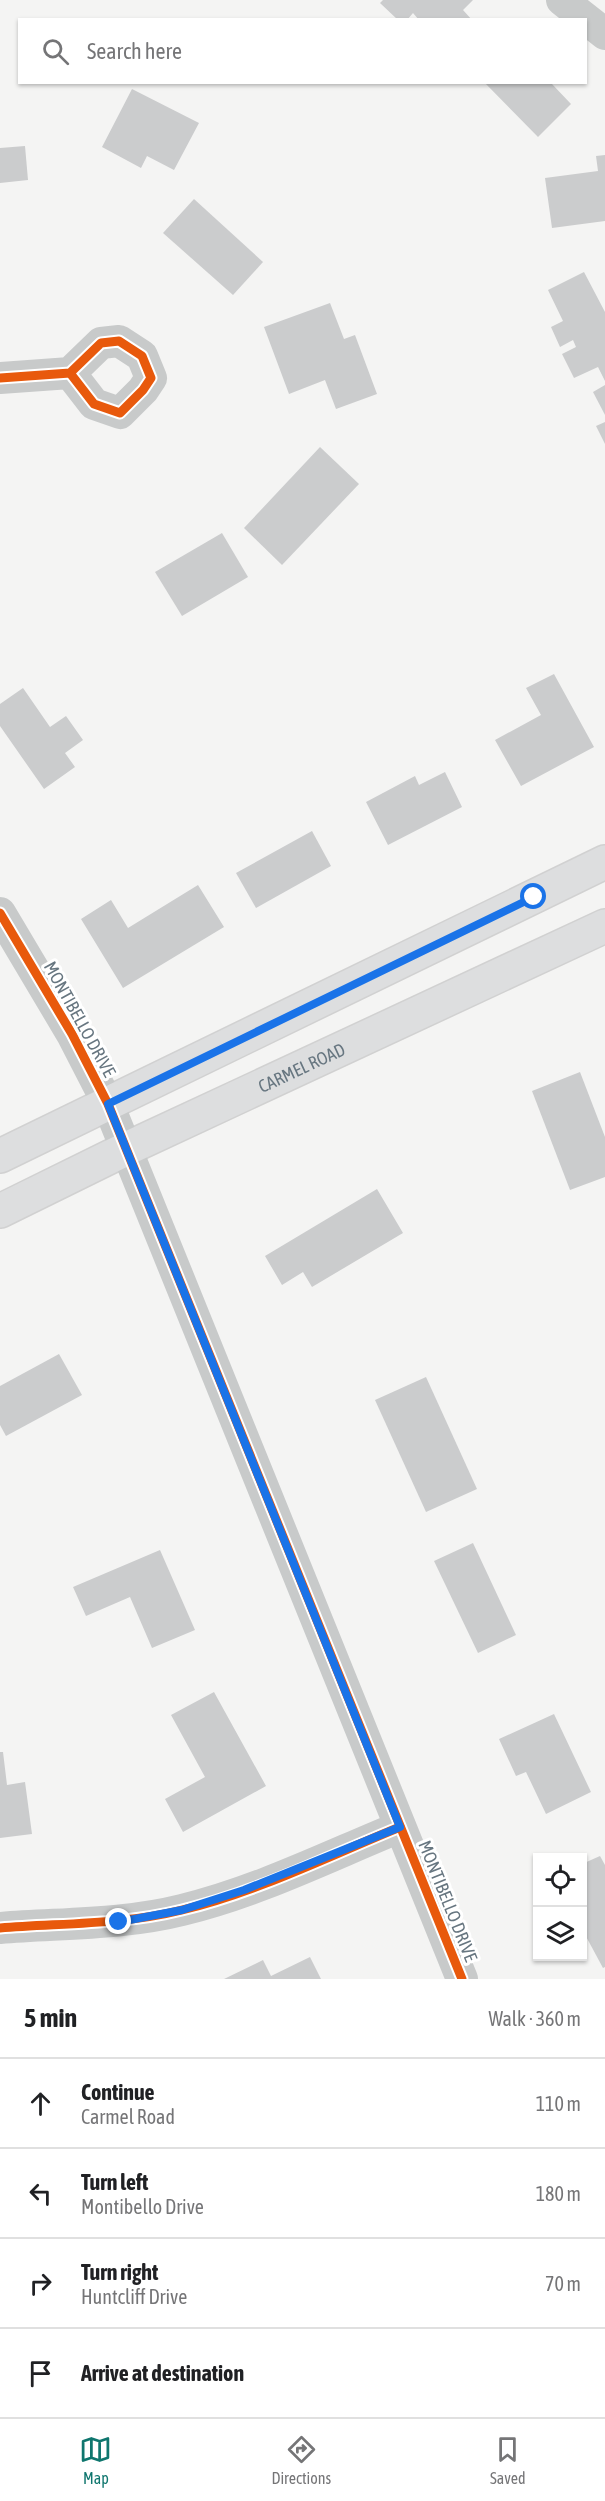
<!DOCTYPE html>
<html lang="en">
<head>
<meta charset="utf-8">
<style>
  body { margin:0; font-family:"Asap Condensed",sans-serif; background:#f6f6f6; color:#202124 }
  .controls { position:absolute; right:18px; bottom:18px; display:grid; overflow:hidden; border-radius:0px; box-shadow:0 2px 4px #0004 }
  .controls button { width:54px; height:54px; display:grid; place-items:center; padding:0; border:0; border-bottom:2px solid #e0e0e0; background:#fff; color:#202124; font:30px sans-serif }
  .stop { position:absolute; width:18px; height:18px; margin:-14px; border:4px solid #1a73e8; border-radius:50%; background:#fff }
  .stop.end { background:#1a73e8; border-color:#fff; box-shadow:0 2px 6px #0008 }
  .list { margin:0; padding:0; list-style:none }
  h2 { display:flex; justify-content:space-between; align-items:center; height:78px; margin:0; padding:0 24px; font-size:26px }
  h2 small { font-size:20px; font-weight:400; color:#757577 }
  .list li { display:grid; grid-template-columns:39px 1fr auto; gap:18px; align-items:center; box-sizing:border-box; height:90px; padding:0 24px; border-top:2px solid #e0e0e0 }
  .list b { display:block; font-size:22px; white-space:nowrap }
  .list p { margin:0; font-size:20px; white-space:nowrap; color:#757577 }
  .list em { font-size:20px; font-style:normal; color:#757577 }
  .icon { flex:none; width:33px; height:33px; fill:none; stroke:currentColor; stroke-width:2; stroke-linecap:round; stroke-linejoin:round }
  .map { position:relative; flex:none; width:605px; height:1979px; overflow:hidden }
  .search { position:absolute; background:#fff; box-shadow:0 2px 4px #0004; left:18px; right:18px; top:18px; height:66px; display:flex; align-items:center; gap:15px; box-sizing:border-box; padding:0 21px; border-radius:0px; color:#757577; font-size:22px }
  .sheet { height:438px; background:#fff }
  nav { display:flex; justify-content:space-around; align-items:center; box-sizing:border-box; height:84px; border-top:2px solid #e0e0e0; background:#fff; font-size:16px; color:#757577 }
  nav a { display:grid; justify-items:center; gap:3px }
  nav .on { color:#0f766e }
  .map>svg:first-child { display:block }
  .building { fill:#cbcccd }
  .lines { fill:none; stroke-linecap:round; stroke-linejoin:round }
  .secondary-casing { stroke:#d1d1d1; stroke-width:36 }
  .street { stroke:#c8caca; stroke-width:32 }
  .secondary { stroke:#dddedf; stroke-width:33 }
  .cycleway-casing { stroke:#fff; stroke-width:13 }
  .cycleway { stroke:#e8590c; stroke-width:9 }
  .route { stroke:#1a73e8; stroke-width:8 }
  .labels { text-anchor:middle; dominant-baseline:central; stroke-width:6; stroke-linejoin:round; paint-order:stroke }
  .street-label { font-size:18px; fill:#677680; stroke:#fff }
</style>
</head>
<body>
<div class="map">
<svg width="605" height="1979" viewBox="0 0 605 1979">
  <rect width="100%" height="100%" fill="#f4f4f3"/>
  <g class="building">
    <path d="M383,0H473L463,10L472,20H419L413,13L407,20H398L380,3Z"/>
    <path d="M484,82H553L552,84L571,104L538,137Z"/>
    <path d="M132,89L199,123L174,170L147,156L141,168L102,147Z"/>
    <path d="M25,146L28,180L0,183V148Z"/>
    <path d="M605,155V221L552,228L545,178L598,171L596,156Z"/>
    <path d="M194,199L263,262L233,295L163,233Z"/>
    <path d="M584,272L605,312V381L598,367L574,378L562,354L576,347L573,340L560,347L551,327L563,321L548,290Z"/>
    <path d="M330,303L344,339L355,335L377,394L336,409L325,380L289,394L264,327Z"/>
    <path d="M605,385V415L593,392Z"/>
    <path d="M605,422V444L596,426Z"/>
    <path d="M320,447L359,484L282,565L244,528Z"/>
    <path d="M222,533L248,577L182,616L155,572Z"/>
    <path d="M554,674L594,747L521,786L495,740L541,715L526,688Z"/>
    <path d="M23,688L50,727L66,716L83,740L65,753L75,767L44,789L0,726V704Z"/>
    <path d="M445,772L462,807L388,845L366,802L415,776L419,785Z"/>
    <path d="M312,831L331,866L256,908L236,873Z"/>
    <path d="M198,885L224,927L123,988L81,919L111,900L128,928Z"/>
    <path d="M580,1072L605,1137V1177L570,1190L532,1091Z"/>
    <path d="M377,1189L403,1233L312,1287L303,1272L282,1285L265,1256Z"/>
    <path d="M59,1354L82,1395L6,1436L0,1425V1386Z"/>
    <path d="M426,1377L477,1489L426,1512L375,1400Z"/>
    <path d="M473,1543L516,1635L478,1653L434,1561Z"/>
    <path d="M160,1550L195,1630L152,1648L130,1597L86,1616L73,1587Z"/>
    <path d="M214,1692L266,1786L183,1832L165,1799L205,1777L171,1715Z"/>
    <path d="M554,1714L591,1792L546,1814L526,1772L516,1776L499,1739Z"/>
    <path d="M0,1752H3L7,1785L25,1782L32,1834L0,1838Z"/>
    <path d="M600,1856L605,1865V1967L603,1968L582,1929V1864Z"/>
    <path d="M310,1957L321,1979H224L263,1960L271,1976Z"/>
  </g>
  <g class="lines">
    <g class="secondary-casing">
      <g id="secondary">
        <path d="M0,1156L605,862"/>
        <path id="s1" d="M0,1211L126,1149L605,926"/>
      </g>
    </g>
    <g class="street">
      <path d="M562,0L605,34"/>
      <path d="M0,378L70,373L101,343L119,341L142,356L151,378L143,390L120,413L94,404L70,373"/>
      <path d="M0,913L72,1034L108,1104L462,1979"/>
      <path d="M0,1928C61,1923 122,1925 182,1910C257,1892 329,1856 400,1827"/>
    </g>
    <use href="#secondary" class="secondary"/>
    <g class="cycleway-casing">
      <g id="cycleway">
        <path d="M0,378L70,373L101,343L119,341L142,356L151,378L143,390L120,413L94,404L70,373"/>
        <path d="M0,913L72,1034L108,1104L462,1979"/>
        <path d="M0,1928C61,1923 122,1925 182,1910C257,1892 329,1856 400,1827"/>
      </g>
    </g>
    <use href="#cycleway" class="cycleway"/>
  </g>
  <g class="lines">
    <path class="route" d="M119,1922L182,1910L244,1890L400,1827L108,1104L534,897"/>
  </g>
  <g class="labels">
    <g class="street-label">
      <text transform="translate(80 1019) rotate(61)">MONTIBELLO DRIVE</text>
      <text stroke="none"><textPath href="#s1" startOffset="334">CARMEL ROAD</textPath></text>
      <text transform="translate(448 1901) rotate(68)">MONTIBELLO DRIVE</text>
    </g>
  </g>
</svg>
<div class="controls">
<button><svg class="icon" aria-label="locate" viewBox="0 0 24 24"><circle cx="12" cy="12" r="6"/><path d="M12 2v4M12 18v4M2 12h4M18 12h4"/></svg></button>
<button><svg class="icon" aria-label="layers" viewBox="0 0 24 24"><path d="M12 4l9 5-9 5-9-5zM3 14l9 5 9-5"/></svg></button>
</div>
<div class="stop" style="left:534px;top:897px"></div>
<div class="stop end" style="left:119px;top:1922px"></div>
<div class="search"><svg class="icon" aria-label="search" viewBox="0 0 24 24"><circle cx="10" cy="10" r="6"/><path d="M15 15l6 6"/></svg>Search here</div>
</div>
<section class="sheet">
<h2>5 min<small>Walk · 360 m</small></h2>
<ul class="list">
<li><svg class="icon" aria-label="ahead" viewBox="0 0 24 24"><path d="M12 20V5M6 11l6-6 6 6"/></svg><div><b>Continue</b><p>Carmel Road</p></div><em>110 m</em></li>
<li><svg class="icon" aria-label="left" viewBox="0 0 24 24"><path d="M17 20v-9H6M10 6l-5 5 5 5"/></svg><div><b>Turn left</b><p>Montibello Drive</p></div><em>180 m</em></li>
<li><svg class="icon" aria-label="right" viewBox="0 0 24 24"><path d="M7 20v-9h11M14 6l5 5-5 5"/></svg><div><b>Turn right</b><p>Huntcliff Drive</p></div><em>70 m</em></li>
<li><svg class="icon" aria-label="arrive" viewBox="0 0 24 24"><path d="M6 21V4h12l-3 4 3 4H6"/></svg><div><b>Arrive at destination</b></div></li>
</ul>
</section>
<nav>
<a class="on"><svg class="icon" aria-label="map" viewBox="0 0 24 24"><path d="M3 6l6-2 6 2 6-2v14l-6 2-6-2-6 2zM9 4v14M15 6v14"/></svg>Map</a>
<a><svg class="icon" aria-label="directions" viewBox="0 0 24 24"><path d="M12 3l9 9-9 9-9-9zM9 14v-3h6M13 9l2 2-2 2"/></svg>Directions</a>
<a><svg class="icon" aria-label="saved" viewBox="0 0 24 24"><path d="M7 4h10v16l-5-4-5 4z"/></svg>Saved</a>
</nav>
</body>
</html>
